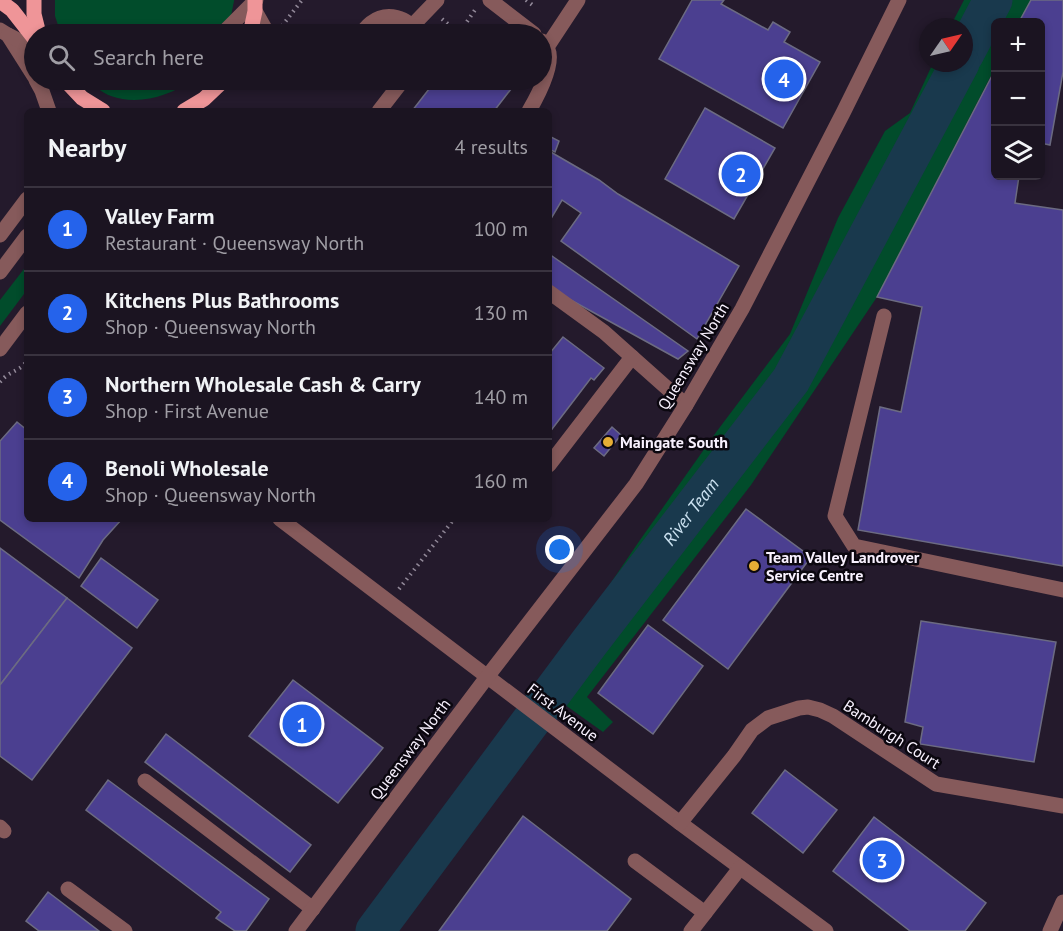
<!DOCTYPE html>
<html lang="en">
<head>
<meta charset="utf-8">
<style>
  body { margin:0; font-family:"PT Sans",sans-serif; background:#28212e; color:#f1f3f6 }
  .controls { position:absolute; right:18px; top:18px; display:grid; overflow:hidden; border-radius:9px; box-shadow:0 3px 9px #0003 }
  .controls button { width:54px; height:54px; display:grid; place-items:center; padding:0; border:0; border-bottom:2px solid #39333f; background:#1b1421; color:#f1f3f6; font:30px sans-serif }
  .compass { position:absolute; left:919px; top:18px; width:54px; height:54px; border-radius:50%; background:#1b1421; box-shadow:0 3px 9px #0003; rotate:56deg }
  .you { position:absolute; left:560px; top:550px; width:21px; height:21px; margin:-15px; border:4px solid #fff; border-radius:50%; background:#1a73e8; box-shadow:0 0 0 9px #1a73e833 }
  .badge { display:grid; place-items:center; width:39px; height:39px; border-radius:50%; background:#2563eb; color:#fff; font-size:20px; font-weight:700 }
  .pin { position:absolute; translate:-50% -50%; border:3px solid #fff; box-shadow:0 2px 6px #0006 }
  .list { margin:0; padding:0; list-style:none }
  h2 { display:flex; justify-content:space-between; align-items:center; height:78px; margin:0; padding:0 24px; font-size:26px }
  h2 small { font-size:20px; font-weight:400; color:#a09ea5 }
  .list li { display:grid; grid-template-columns:39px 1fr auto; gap:18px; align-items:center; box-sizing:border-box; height:84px; padding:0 24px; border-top:2px solid #39333f }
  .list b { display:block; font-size:22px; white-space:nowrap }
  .list p { margin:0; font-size:20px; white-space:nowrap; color:#a09ea5 }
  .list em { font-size:20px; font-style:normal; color:#a09ea5 }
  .icon { flex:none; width:33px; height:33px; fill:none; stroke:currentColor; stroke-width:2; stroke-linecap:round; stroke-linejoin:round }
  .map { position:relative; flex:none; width:1063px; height:931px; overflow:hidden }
  .search { position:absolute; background:#1b1421; box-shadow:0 3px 9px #0003; left:24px; top:24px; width:528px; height:66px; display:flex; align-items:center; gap:15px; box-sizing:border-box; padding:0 21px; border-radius:33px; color:#a09ea5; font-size:22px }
  .panel { position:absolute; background:#1b1421; box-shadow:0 3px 9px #0003; left:24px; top:108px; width:528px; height:414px; border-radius:9px }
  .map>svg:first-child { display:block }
  .green { fill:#014c2b }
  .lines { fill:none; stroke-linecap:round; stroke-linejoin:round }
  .river { stroke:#19394d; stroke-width:39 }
  .building { fill:#4b3f90; stroke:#6c6b82; stroke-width:1.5 }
  .path { stroke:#928999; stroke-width:4; stroke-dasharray:1.5 4.5; stroke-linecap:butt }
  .minor { stroke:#865a5b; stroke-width:15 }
  .major { stroke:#ef9598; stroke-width:15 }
  .poi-dot { fill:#e5ad35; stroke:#0b070f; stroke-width:2 }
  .labels { text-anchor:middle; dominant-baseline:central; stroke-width:5; stroke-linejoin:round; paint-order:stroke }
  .street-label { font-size:16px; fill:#f8f1fe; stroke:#0b070f }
  .poi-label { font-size:16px; font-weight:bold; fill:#f8f1fe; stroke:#0b070f; text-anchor:start }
  .water-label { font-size:18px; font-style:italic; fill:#cbe1f0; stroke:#0b070f }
</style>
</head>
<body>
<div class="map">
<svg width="1063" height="931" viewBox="0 0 1063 931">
  <rect width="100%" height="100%" fill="#241a2c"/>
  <g class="green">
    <path d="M55,0H234V1L231,16L209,34H61L55,16Z"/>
    <path d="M964,0H1031L1019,22H996L995,68L877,297L751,485L587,697L613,722L603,732L540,687L640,540L717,431L790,334L838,218L885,131L910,113L933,63H964V27H950Z"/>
    <path d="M88,80L137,81L146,80H192C170,96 138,106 111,96C102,93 95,86 88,80Z"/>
    <path d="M27,265V290L0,326V300Z"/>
  </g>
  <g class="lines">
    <g class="river">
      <path d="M964,55L993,0"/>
      <path id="s1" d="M375,931L589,643L791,380L960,63"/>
    </g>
  </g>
  <g class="building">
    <path d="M692,0H724L721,4L768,30L773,22L790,32L784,42L820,62L783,128L659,59Z"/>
    <path d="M1031,0H1063V72L1050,145L1040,143V22H1019Z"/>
    <path d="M477,25L490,34H470Z"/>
    <path d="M996,68V176H1019L1015,203L1063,210V566L858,530L880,407L901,412L922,307L877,297Z"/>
    <path d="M436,80H518L494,111H412Z"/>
    <path d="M705,108L775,148L734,219L665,179Z"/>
    <path d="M549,136L559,141L555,152L549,149Z"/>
    <path d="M549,151L599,180L618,194L739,266L697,339L561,241L581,213L562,200L549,222Z"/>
    <path d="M549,254L688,351L678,359L549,288Z"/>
    <path d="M563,337L604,368L594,380L591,378L549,433V352L550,353Z"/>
    <path d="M17,422L27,430V519H122L103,540L79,578L0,520V441Z"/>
    <path d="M612,427L621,435L604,456L594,448Z"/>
    <path d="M746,509L811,557L728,669L663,620Z"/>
    <path d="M0,548L67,598L0,685Z"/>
    <path d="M101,558L158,600L137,628L81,586Z"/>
    <path d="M67,598L132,648L32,780L0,756V685Z"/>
    <path d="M921,621L1056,642L1034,762L920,744L923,727L905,722Z"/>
    <path d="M648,625L703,666L653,734L598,693Z"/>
    <path d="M293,680L383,748L338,803L249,736Z"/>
    <path d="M166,734L311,845L290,872L145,762Z"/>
    <path d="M785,770L837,810L803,853L752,813Z"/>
    <path d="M108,780L269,899L246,931H235L216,918L221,912L86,810Z"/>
    <path d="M523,816L631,899L607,931H439Z"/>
    <path d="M874,817L986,903L965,931H910L833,871Z"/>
    <path d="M48,892L99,931H39L26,921Z"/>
  </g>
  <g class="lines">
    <g class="path">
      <path d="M526,0L535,7"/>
      <path d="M442,19L459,33L475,10"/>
      <path d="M282,26L302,0"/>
      <path d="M241,87L248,80"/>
      <path d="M0,382C10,370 19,372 27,361"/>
      <path d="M399,589L454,519"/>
    </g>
    <g class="minor">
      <path d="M490,0L534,34"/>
      <path d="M255,11L268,34"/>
      <path d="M412,26L437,0"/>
      <path d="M0,30L8,35L34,76"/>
      <path d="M222,34L256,0"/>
      <path d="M360,34C364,31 367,26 371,23C387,11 408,17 417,34"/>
      <path d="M8,35L34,48"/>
      <path d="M547,47L578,0"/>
      <path d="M36,80L42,91L49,111"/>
      <path d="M379,111L403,80"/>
      <path d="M529,111C537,97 552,69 549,53C548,48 545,44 542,41"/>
      <path d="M0,235L27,199"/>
      <path d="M0,272L27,236"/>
      <path d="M549,292L604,332L686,405"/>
      <path d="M884,316L835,516L854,546L1063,590"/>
      <path d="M0,349L27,313"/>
      <path d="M549,465L632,357"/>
      <path d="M280,519L680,823L826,931"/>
      <path d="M145,781L313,909"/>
      <path d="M680,823L734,756L752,730L768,718L799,708L808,707L820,710L833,716L936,784L1063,806"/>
      <path d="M0,827L4,831"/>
      <path d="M635,861L705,913"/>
      <path d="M68,889L125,931"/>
      <path d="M296,931L487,677L636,484L686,405L742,309L843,113L899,0"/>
      <path d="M691,931L740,868"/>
      <path d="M1050,931L1063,902"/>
    </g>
    <g class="major">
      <path d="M34,0V14L39,34"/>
      <path d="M0,1L12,10L34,38"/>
      <path d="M250,34L255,11V0"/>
      <path d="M65,80L82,98L103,111"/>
      <path d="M184,111L204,99L224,80"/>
    </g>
  </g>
  <g class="poi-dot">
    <circle cx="608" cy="442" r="6"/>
    <circle cx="754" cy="566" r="6"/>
  </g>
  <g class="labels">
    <g class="street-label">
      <text transform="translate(693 356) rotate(-59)">Queensway North</text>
      <text transform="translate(563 712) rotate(37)">First Avenue</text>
      <text transform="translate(892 734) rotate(33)">Bamburgh Court</text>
      <text transform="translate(410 749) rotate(-53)">Queensway North</text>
    </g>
    <g class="poi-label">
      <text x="620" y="442">Maingate South</text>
      <text x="766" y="557">Team Valley Landrover<tspan x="766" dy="18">Service Centre</tspan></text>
    </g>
    <g class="water-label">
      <text stroke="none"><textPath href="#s1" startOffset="525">River Team</textPath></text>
    </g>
  </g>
</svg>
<div class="controls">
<button>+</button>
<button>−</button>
<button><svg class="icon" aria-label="layers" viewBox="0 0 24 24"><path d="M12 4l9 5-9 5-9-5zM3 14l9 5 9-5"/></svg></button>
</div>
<svg class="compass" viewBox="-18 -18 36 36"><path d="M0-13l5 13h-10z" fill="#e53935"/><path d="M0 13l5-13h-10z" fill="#a09ea5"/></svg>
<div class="you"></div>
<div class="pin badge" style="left:302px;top:724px">1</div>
<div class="pin badge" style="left:741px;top:174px">2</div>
<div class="pin badge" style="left:882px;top:860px">3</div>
<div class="pin badge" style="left:784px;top:79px">4</div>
<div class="search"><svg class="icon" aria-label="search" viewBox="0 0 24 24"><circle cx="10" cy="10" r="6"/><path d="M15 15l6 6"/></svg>Search here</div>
<section class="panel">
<h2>Nearby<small>4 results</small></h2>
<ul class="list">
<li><span class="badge">1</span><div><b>Valley Farm</b><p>Restaurant · Queensway North</p></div><em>100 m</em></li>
<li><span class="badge">2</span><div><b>Kitchens Plus Bathrooms</b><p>Shop · Queensway North</p></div><em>130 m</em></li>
<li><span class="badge">3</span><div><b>Northern Wholesale Cash &amp; Carry</b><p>Shop · First Avenue</p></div><em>140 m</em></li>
<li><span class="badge">4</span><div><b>Benoli Wholesale</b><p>Shop · Queensway North</p></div><em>160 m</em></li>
</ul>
</section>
</div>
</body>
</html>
